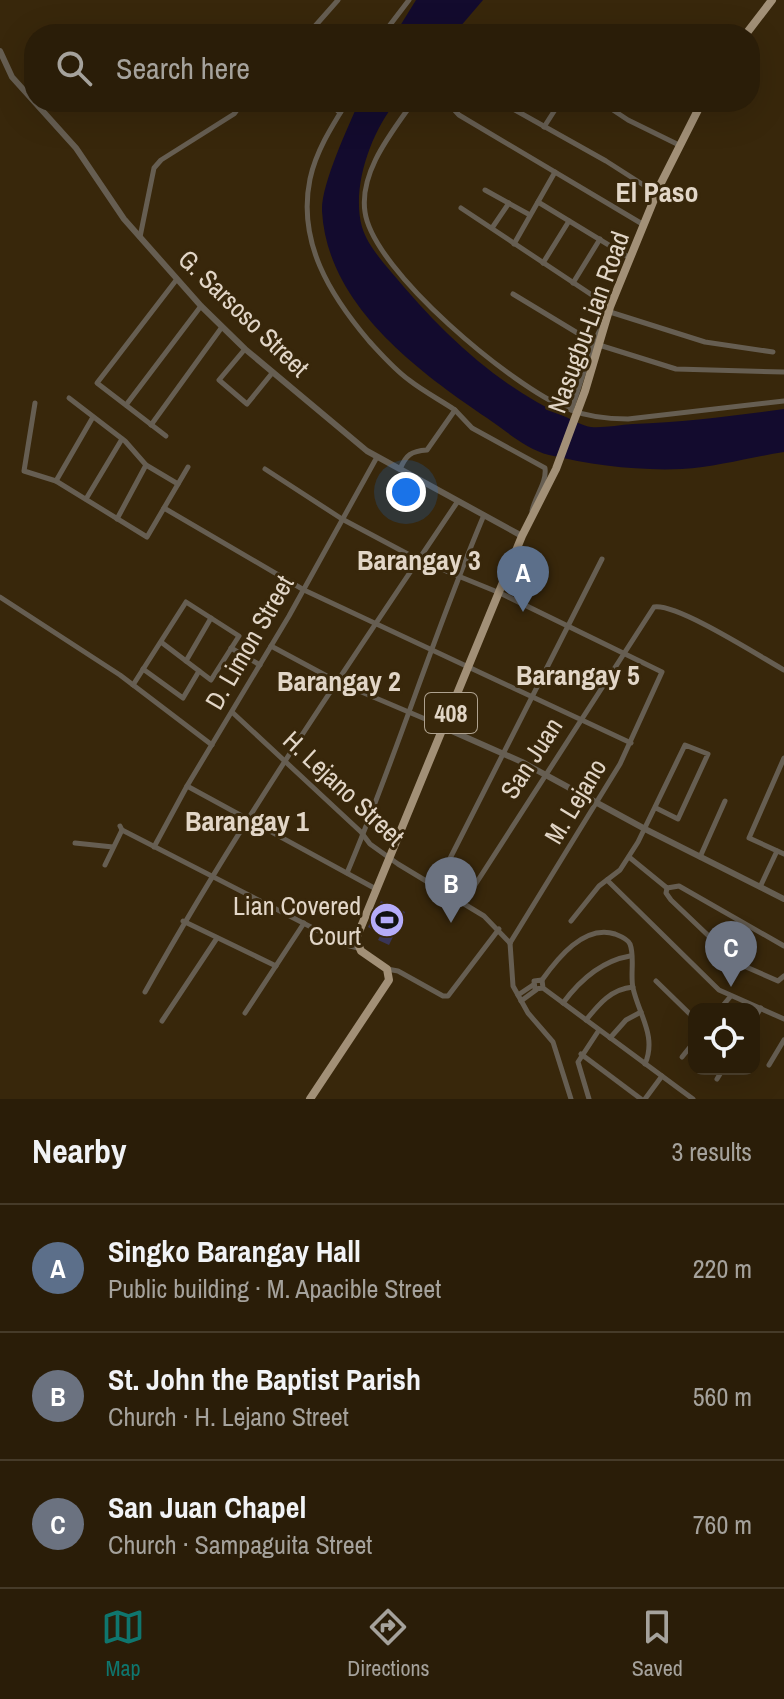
<!DOCTYPE html>
<html lang="en">
<head>
<meta charset="utf-8">
<style>
  body { margin:0; font-family:"Archivo Narrow",sans-serif; background:#322612; color:#f1f3f6 }
  .controls { position:absolute; right:24px; bottom:24px; display:grid; overflow:hidden; border-radius:16px; box-shadow:0 8px 32px #0002 }
  .controls button { width:72px; height:72px; display:grid; place-items:center; padding:0; border:0; border-bottom:2px solid #463b29; background:#2a1d08; color:#f1f3f6; font:40px sans-serif }
  .you { position:absolute; left:406px; top:492px; width:28px; height:28px; margin:-20px; border:6px solid #fff; border-radius:50%; background:#1a73e8; box-shadow:0 0 0 12px #1a73e833 }
  .badge { display:grid; place-items:center; width:52px; height:52px; border-radius:50%; background:#0f766e; color:#fff; font-size:26px; font-weight:700 }
  .pin { position:absolute; translate:-50% -66px; filter:drop-shadow(0 2px 4px #0008) }
  .pin::after { content:''; position:absolute; top:42px; width:28px; height:24px; background:inherit; clip-path:polygon(0 0,100% 0,50% 100%) }
  .list { margin:0; padding:0; list-style:none }
  h2 { display:flex; justify-content:space-between; align-items:center; height:104px; margin:0; padding:0 32px; font-size:34px }
  h2 small { font-size:26px; font-weight:400; color:#a5a29c }
  .list li { display:grid; grid-template-columns:52px 1fr auto; gap:24px; align-items:center; box-sizing:border-box; height:128px; padding:0 32px; border-top:2px solid #463b29 }
  .list b { display:block; font-size:30px; white-space:nowrap }
  .list p { margin:0; font-size:26px; white-space:nowrap; color:#a5a29c }
  .list em { font-size:26px; font-style:normal; color:#a5a29c }
  .icon { flex:none; width:44px; height:44px; fill:none; stroke:currentColor; stroke-width:2; stroke-linecap:round; stroke-linejoin:round }
  .map { position:relative; flex:none; width:784px; height:1099px; overflow:hidden }
  .search { position:absolute; background:#2a1d08; box-shadow:0 8px 32px #0002; left:24px; right:24px; top:24px; height:88px; display:flex; align-items:center; gap:20px; box-sizing:border-box; padding:0 28px; border-radius:32px; color:#a5a29c; font-size:30px }
  .sheet { height:488px; background:#2a1d08 }
  nav { display:flex; justify-content:space-around; align-items:center; box-sizing:border-box; height:112px; border-top:2px solid #463b29; background:#2a1d08; font-size:22px; color:#a5a29c }
  nav a { display:grid; justify-items:center; gap:4px }
  nav .on { color:#0f766e }
  .map>svg:first-child { display:block }
  .green { fill:#393557 }
  .water { fill:#130b2e }
  .lines { fill:none; stroke-linecap:round; stroke-linejoin:round }
  .minor { stroke:#665e52; stroke-width:5 }
  .tertiary { stroke:#665e52; stroke-width:6 }
  .primary { stroke:#a29077; stroke-width:8 }
  .labels { text-anchor:middle; dominant-baseline:central; stroke-width:6; stroke-linejoin:round; paint-order:stroke }
  .shield { fill:#38270b; stroke:#afa28f; stroke-width:2 }
  .shield-label { font-size:24px; font-weight:bold; fill:#e2d6c7 }
  .street-label { font-size:26px; fill:#e2d6c7; stroke:#38270b }
  .poi-label { font-size:26px; fill:#e2d6c7; stroke:#38270b; text-anchor:end }
  .neighbourhood-label { font-size:28px; font-weight:bold; fill:#e2d6c7; stroke:#38270b }
</style>
</head>
<body>
<div class="map">
<svg width="784" height="1099" viewBox="0 0 784 1099">
  <rect width="100%" height="100%" fill="#38270b"/>
  <path class="green" d="M381,901L405,912L389,945L378,940L381,934L368,927Z"/>
  <g class="water">
    <path d="M416,0H483L454,34H395Z"/>
    <path d="M359,102H396C371,132 351,188 362,227C367,244 381,260 392,273C440,331 498,387 568,418C575,421 583,426 591,427C604,428 619,425 633,424C684,422 734,416 784,409V452C751,457 716,467 682,469C638,471 592,465 549,455C526,449 506,431 487,418C416,370 327,304 322,211C321,185 348,127 359,102Z"/>
  </g>
  <g class="lines">
    <g class="minor">
      <path d="M308,34L338,0"/>
      <path d="M383,34L409,0"/>
      <path d="M328,102L340,113"/>
      <path d="M347,102C332,126 316,151 310,179C297,242 330,295 369,341C381,354 394,369 409,380C423,391 440,400 455,410L427,450C411,451 406,455 400,469"/>
      <path d="M413,102C392,132 359,172 365,212C373,271 514,388 568,409C588,417 607,419 628,419L784,401"/>
      <path d="M447,102L459,115L644,225"/>
      <path d="M601,102L628,120L679,145"/>
      <path d="M515,110L606,161L656,193"/>
      <path d="M544,127L560,102"/>
      <path d="M485,190L530,215"/>
      <path d="M538,202L630,258"/>
      <path d="M461,208L610,307"/>
      <path d="M492,228L509,203"/>
      <path d="M140,237L154,168L161,160L234,114L243,102"/>
      <path d="M514,244L555,172"/>
      <path d="M543,263L569,221"/>
      <path d="M573,283L600,239"/>
      <path d="M513,294L594,343"/>
      <path d="M610,312L705,342L773,352"/>
      <path d="M599,345L676,369L784,372"/>
      <path d="M245,349L219,380L247,404L273,372"/>
      <path d="M69,398L125,441L146,465L178,484"/>
      <path d="M35,403L24,471L56,481L147,537L188,467"/>
      <path d="M126,405L201,306"/>
      <path d="M455,410L472,428L545,468C547,483 535,496 532,511"/>
      <path d="M571,410C578,393 595,330 605,323"/>
      <path d="M151,425L222,327"/>
      <path d="M166,436L97,383L177,279"/>
      <path d="M265,469L342,519L419,560L500,593L662,672L620,764L510,943"/>
      <path d="M56,481L93,417"/>
      <path d="M86,499L122,439"/>
      <path d="M164,508L304,590L631,743"/>
      <path d="M117,519L146,465"/>
      <path d="M0,597L120,675L212,745"/>
      <path d="M271,646L338,682L444,727"/>
      <path d="M231,648L260,665"/>
      <path d="M186,661L211,618"/>
      <path d="M143,669L183,698L199,671"/>
      <path d="M133,685L186,602L239,636L211,680L161,642"/>
      <path d="M232,712L361,832L370,844L398,864L484,916L510,943"/>
      <path d="M784,758L749,838L784,854"/>
      <path d="M187,786L376,889"/>
      <path d="M120,826L122,830L346,945L358,948"/>
      <path d="M75,843L113,847"/>
      <path d="M154,847L187,786L289,616L377,457"/>
      <path d="M629,857L667,888L679,886L784,946"/>
      <path d="M700,857L725,801"/>
      <path d="M105,865L122,830"/>
      <path d="M347,873C397,755 434,633 484,515"/>
      <path d="M607,880L719,990L784,1019"/>
      <path d="M436,886L602,559"/>
      <path d="M760,887L777,851"/>
      <path d="M667,888L666,893L671,900L737,963L778,981L784,976"/>
      <path d="M464,902L654,607C677,603 759,656 784,670"/>
      <path d="M183,921L276,966"/>
      <path d="M571,921L599,886L620,870L638,842L685,745L708,754L678,819L656,808"/>
      <path d="M510,943L513,986L528,1013L553,1042L571,1099"/>
      <path d="M387,969L398,971L443,996H448L499,929"/>
      <path d="M542,980C557,959 584,924 615,934C620,936 628,939 630,944C635,957 630,975 633,988C639,1015 657,1036 645,1064"/>
      <path d="M656,981L694,1018"/>
      <path d="M543,988L542,980L534,981L535,989L543,988L693,1099"/>
      <path d="M145,992C240,822 350,662 458,501"/>
      <path d="M518,995L533,985"/>
      <path d="M521,1001L536,990"/>
      <path d="M563,1003C580,980 601,961 630,956"/>
      <path d="M720,1009L730,997"/>
      <path d="M245,1013L304,923"/>
      <path d="M754,1019L761,1008"/>
      <path d="M586,1020C599,1004 611,989 633,987"/>
      <path d="M162,1021L217,938"/>
      <path d="M610,1038L626,1020L641,1012"/>
      <path d="M581,1054L641,1099"/>
      <path d="M682,1057L694,1042"/>
      <path d="M769,1065L784,1040"/>
      <path d="M717,1079L723,1069"/>
      <path d="M589,1099L578,1062L599,1030"/>
      <path d="M645,1099L662,1076"/>
    </g>
    <g class="tertiary">
      <path d="M0,51L12,77L76,148L124,219L201,306L245,349L367,451L522,536"/>
      <path d="M445,728L522,762L645,829L784,899"/>
    </g>
    <g class="primary">
      <path d="M746,34L772,0"/>
      <path d="M310,1099L389,980L387,969L361,951L356,939L522,536L556,469L585,391L610,307L660,185L702,102"/>
    </g>
  </g>
  <defs>
    <g id="stadium-disc" transform="scale(1.8)"><circle r="9.5" fill="#b5acf9" stroke="#38270b"/><path d="M0-5a6.5 5 0 1 0 0 10a6.5 5 0 1 0 0-10ZM-3.5-1.8h7v3.6h-7Z" fill="#111"/></g>
  </defs>
  <g fill-rule="evenodd">
    <use href="#stadium-disc" x="387" y="920"/>
  </g>
  <g class="labels">
    <rect class="shield" x="425" y="693" width="52" height="40" rx="6"/>
    <g class="shield-label">
      <text x="451" y="713">408</text>
    </g>
    <g class="street-label">
      <text transform="translate(244 313) rotate(44)">G. Sarsoso Street</text>
      <text transform="translate(588 322) rotate(-70)">Nasugbu-Lian Road</text>
      <text transform="translate(249 642) rotate(-60)">D. Limon Street</text>
      <text transform="translate(531 758) rotate(-57)">San Juan</text>
      <text transform="translate(344 788) rotate(43)">H. Lejano Street</text>
      <text transform="translate(575 801) rotate(-59)">M. Lejano</text>
    </g>
    <g class="poi-label">
      <text x="361" y="905">Lian Covered<tspan x="361" dy="30">Court</tspan></text>
    </g>
    <g class="neighbourhood-label">
      <text x="657" y="192">El Paso</text>
      <text x="419" y="560">Barangay 3</text>
      <text x="578" y="675">Barangay 5</text>
      <text x="339" y="681">Barangay 2</text>
      <text x="247" y="821">Barangay 1</text>
    </g>
  </g>
</svg>
<div class="controls">
<button><svg class="icon" aria-label="locate" viewBox="0 0 24 24"><circle cx="12" cy="12" r="6"/><path d="M12 2v4M12 18v4M2 12h4M18 12h4"/></svg></button>
</div>
<div class="you"></div>
<div class="pin badge" style="left:523px;top:612px;background:#5c6f8a">A</div>
<div class="pin badge" style="left:451px;top:923px;background:#6b7280">B</div>
<div class="pin badge" style="left:731px;top:987px;background:#6b7280">C</div>
<div class="search"><svg class="icon" aria-label="search" viewBox="0 0 24 24"><circle cx="10" cy="10" r="6"/><path d="M15 15l6 6"/></svg>Search here</div>
</div>
<section class="sheet">
<h2>Nearby<small>3 results</small></h2>
<ul class="list">
<li><span class="badge" style="background:#5c6f8a">A</span><div><b>Singko Barangay Hall</b><p>Public building · M. Apacible Street</p></div><em>220 m</em></li>
<li><span class="badge" style="background:#6b7280">B</span><div><b>St. John the Baptist Parish</b><p>Church · H. Lejano Street</p></div><em>560 m</em></li>
<li><span class="badge" style="background:#6b7280">C</span><div><b>San Juan Chapel</b><p>Church · Sampaguita Street</p></div><em>760 m</em></li>
</ul>
</section>
<nav>
<a class="on"><svg class="icon" aria-label="map" viewBox="0 0 24 24"><path d="M3 6l6-2 6 2 6-2v14l-6 2-6-2-6 2zM9 4v14M15 6v14"/></svg>Map</a>
<a><svg class="icon" aria-label="directions" viewBox="0 0 24 24"><path d="M12 3l9 9-9 9-9-9zM9 14v-3h6M13 9l2 2-2 2"/></svg>Directions</a>
<a><svg class="icon" aria-label="saved" viewBox="0 0 24 24"><path d="M7 4h10v16l-5-4-5 4z"/></svg>Saved</a>
</nav>
</body>
</html>
